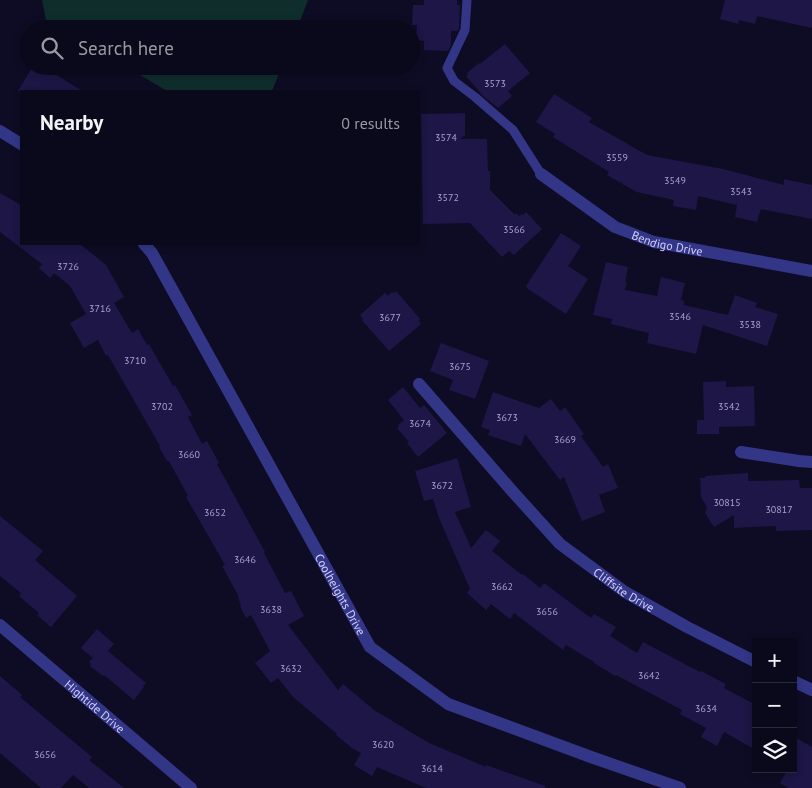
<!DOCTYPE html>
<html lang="en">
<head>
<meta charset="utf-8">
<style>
  body { margin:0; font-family:"PT Sans",sans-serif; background:#131224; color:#f1f3f6 }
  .controls { position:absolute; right:15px; bottom:15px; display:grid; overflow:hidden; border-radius:0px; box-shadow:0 2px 8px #0003 }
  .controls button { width:45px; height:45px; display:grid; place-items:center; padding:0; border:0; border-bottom:1px solid #2a2a3a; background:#0a091b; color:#f1f3f6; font:25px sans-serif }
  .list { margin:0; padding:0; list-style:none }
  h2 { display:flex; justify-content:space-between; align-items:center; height:65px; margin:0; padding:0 20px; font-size:21px }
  h2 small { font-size:16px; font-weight:400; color:#999aa3 }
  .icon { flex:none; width:28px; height:28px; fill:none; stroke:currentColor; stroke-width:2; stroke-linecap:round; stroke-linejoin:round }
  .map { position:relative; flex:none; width:812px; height:788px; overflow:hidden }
  .search { position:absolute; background:#0a091b; box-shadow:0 2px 8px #0003; left:20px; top:20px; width:400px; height:55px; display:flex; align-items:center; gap:12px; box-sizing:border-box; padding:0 18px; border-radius:28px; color:#999aa3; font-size:19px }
  .panel { position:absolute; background:#0a091b; box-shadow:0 2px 8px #0003; left:20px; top:90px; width:400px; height:155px; border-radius:0px }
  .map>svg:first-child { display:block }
  .green { fill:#0f2e2b }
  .building { fill:#1d1646 }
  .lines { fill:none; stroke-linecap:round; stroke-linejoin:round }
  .service { stroke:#333687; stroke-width:9 }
  .minor { stroke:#333687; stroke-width:12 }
  .labels { text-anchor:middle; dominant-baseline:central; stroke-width:4; stroke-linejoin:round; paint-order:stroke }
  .number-label { font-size:10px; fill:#a4a1d1 }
  .street-label { font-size:12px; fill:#d1cfff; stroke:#0e0c24 }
</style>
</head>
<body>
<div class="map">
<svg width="812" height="788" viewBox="0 0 812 788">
  <rect width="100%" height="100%" fill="#0e0c24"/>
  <g class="green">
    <path d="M42,0H308L297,29H61L46,20Z"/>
    <path d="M125,66H282L272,91H167Z"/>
  </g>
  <g class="building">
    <path d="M424,0H457V5H460L459,28L458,31H451V45L448,51L424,50V41L416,40L417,25H412L413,5H424Z"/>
    <path d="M725,0H812V28L757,16L755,24L739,20L738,24L720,19Z"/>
    <path d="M505,44L530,73L508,91L512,96L498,108L483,96L466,76L468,75L467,73L479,63L480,64Z"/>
    <path d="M33,66H42L82,91H18Z"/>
    <path d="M554,94L592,118L589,122L647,155L723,169L784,185V179L812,185V219L761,209L757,222L735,217L737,205L698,196L696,210L673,206L674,200L637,192L622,184L623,181L621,183L607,175L609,172L553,137L555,134L536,122Z"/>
    <path d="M465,113V135L460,139H487L488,171H490V190L515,215L516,213L519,216L522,214L523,215L526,212L542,229L514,255L509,251L502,257L470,223L423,224L421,114Z"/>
    <path d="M0,193L21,205V244H80L106,265L124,297L114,303L132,333L138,329L147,345L149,344L173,386L175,385L192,415L188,417L202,444L207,441L219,463L217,464L265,552L264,553L285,593L291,591L304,616L288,625L338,690L343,684L374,710L429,743L486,767V765L545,786V788H426L377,767L372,776L354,765L361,753L352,748L336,735L337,734L293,697L278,678L271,683L255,663L270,651L251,615L246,618L241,608L238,595L222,566L225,565L186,497L188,496L169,461H167L159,447L160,446L108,355L106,356L98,340L84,348L70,323L86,314L70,286L54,273L50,278L39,268L42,264L0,232Z"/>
    <path d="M561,233L581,246L568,266L588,279L566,314L528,289L526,286Z"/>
    <path d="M606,262L628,267L625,282H627L625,290L657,296L661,277L685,283L681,300L684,301V305L728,315L735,295L757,303L755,307L778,314L767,346L703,325L696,354L647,343L649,333L611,324L612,319L593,315Z"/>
    <path d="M396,291L420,319L419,321L421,324L389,351L362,320L363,319L360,315L385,293L388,296L392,292L394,293Z"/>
    <path d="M441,343L489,361L475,399L449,390L453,380L430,371Z"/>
    <path d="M726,381V387L754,386L755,426L719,427V434H697V420H704L703,382Z"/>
    <path d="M403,387L420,408L424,405L447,433L418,457L407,443L409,442L397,428L399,427L398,425L404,420L388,400Z"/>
    <path d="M493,392L539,408L551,399L560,411L565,407L584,434L581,436L603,467L608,464L618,488L599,495L605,512L582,521L564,477L560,480L525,434L521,446L488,435L490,430L481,427Z"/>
    <path d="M457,458L471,507L455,512L471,548L486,530L500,541L492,551L522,575L523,574L540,588L544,583L591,618L594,614L616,627L610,636L637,653L643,642L700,672L701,671L726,684L724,688L756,705V750L724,732L717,746L701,737L706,728L680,714L682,710L616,675L615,676L594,663V662L566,645L563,650L514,613L510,619L491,604L486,610L467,593L470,589L439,518L433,499L424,501L415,471Z"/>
    <path d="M748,473V481L799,480L800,488H812V530L776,531V526L734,528V515L714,527L705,513L707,507L701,497L700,478H705V476Z"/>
    <path d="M0,516L43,551L35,560L77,596L51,627L37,615L39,613L19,596L21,593L0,576Z"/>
    <path d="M97,629L114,644L108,651L146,683L143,686L144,687L134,700L104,675L103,676L90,666L91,664L89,662L93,658L81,648Z"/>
    <path d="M0,676L22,695L20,697L92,757L89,760L124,788H89L73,775L61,788H41L0,753Z"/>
    <path d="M793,736L812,747V788H788L780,783L788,769H793Z"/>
  </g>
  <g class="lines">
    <path class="service" d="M467,0L465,30L447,68L454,81L475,97L513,130L541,174"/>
    <g class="minor">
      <path d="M0,131L21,144"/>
      <path id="s1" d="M541,174L615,227L654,242L812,271"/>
      <path id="s2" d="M144,244L152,253L370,647L448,704L591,757L680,788"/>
      <path id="s3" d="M419,384L513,492L560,544L625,592L687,627L756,662"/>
      <path d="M741,452L799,461L812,462"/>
      <path id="s4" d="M0,625L191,788"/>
      <path d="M793,681L812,690"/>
    </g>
  </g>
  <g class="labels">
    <g class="number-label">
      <text x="495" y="83">3573</text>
      <text x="446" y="137">3574</text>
      <text x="617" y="157">3559</text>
      <text x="675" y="180">3549</text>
      <text x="741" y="191">3543</text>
      <text x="448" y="197">3572</text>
      <text x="514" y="229">3566</text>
      <text x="68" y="266">3726</text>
      <text x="100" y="308">3716</text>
      <text x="680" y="316">3546</text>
      <text x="390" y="317">3677</text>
      <text x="750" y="324">3538</text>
      <text x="135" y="360">3710</text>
      <text x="460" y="366">3675</text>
      <text x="162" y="406">3702</text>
      <text x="729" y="406">3542</text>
      <text x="507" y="417">3673</text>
      <text x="420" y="423">3674</text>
      <text x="565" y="439">3669</text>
      <text x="189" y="454">3660</text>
      <text x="442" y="485">3672</text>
      <text x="727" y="502">30815</text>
      <text x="779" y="509">30817</text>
      <text x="215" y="512">3652</text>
      <text x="245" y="559">3646</text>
      <text x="502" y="586">3662</text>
      <text x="271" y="609">3638</text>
      <text x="547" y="611">3656</text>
      <text x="291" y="668">3632</text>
      <text x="649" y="675">3642</text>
      <text x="706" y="708">3634</text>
      <text x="383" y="744">3620</text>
      <text x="45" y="754">3656</text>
      <text x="432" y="768">3614</text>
    </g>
    <g class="street-label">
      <text stroke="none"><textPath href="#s1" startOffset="146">Bendigo Drive</textPath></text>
      <text stroke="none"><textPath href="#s3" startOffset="292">Cliffsite Drive</textPath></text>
      <text stroke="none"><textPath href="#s2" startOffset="402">Coolheights Drive</textPath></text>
      <text stroke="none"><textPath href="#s4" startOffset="125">Hightide Drive</textPath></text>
    </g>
  </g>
</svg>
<div class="controls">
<button>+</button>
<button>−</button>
<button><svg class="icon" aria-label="layers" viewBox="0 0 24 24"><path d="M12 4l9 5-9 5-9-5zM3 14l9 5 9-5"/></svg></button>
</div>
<div class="search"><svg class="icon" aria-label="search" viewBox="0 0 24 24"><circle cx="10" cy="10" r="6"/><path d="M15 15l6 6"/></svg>Search here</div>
<section class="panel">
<h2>Nearby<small>0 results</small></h2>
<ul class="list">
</ul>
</section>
</div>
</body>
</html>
